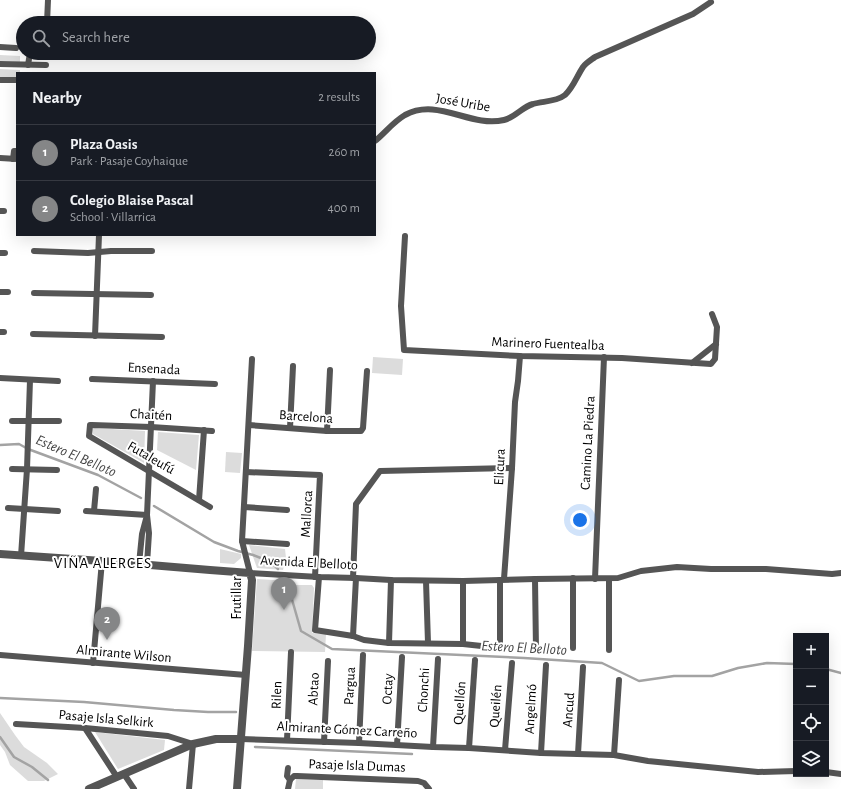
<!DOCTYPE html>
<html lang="en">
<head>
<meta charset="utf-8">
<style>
  body { margin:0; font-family:"Alegreya Sans",sans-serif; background:#20242c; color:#f1f3f6 }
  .controls { position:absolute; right:12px; bottom:12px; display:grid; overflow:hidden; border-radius:0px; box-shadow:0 4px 16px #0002 }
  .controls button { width:36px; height:36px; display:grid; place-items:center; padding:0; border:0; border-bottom:1px solid #363941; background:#171b24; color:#f1f3f6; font:20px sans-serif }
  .you { position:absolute; left:580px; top:520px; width:14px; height:14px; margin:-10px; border:3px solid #fff; border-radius:50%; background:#1a73e8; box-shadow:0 0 0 6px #1a73e833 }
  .badge { display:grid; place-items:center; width:26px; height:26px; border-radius:50%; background:#858687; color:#fff; font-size:13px; font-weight:700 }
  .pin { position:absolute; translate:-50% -33px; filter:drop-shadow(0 1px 2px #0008) }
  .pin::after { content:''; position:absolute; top:21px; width:14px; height:12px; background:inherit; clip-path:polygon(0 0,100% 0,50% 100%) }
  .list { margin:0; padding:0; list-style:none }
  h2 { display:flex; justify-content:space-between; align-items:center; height:52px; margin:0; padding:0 16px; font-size:17px }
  h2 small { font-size:13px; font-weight:400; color:#9ea1a6 }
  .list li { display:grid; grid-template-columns:26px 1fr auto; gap:12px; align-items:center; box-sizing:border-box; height:56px; padding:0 16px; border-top:1px solid #363941 }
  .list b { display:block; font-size:15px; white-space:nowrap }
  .list p { margin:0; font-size:13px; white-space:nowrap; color:#9ea1a6 }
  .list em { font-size:13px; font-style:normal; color:#9ea1a6 }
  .icon { flex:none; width:22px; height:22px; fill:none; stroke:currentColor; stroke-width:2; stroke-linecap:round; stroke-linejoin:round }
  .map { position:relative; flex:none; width:841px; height:789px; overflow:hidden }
  .search { position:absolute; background:#171b24; box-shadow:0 4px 16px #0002; left:16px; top:16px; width:360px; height:44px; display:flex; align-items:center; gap:10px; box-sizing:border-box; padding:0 14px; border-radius:22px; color:#9ea1a6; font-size:15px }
  .panel { position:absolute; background:#171b24; box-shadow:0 4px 16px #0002; left:16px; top:72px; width:360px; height:164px; border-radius:0px }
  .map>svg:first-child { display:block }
  .green { fill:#dcdcdc }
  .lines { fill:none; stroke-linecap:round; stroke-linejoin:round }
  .stream { stroke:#a3a3a3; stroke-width:2.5 }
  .minor { stroke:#555; stroke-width:6 }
  .tertiary { stroke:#555; stroke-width:8 }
  .labels { text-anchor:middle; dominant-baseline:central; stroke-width:4; stroke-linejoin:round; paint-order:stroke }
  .street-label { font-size:14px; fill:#000; stroke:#fff }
  .water-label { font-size:15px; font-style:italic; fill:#444; stroke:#fff }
  .neighbourhood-label { font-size:15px; letter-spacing:1px; fill:#000; stroke:#fff }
</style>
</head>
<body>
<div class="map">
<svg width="841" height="789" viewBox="0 0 841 789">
  <rect width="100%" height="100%" fill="#fff"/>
  <g class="green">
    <path d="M0,55L20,56V62L0,61Z"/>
    <path d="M0,69L20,70V73H17V78L0,77Z"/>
    <path d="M373,357L403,359L402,375L372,373Z"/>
    <path d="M95,428L145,431L144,463L93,434L92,429Z"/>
    <path d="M158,432L199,435L196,470L157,450Z"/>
    <path d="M226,452L242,453L240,473L225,472Z"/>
    <path d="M249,545L285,549L286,558L283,570L257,568Z"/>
    <path d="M220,549L241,554V558L234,564L220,563Z"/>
    <path d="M257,579L289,581L291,585H312L314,588L312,633L326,634L325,652L252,651Z"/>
    <path d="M0,713L15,735L24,747L47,763L58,774L44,781H28L10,765L5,752L0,745Z"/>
    <path d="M95,732L165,740L164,750L118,769Z"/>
    <path d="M296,779L323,780V789H295Z"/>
  </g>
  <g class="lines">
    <g class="stream">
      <path d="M0,445L19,444L28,449L98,475L141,498"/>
      <path d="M154,506L214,542L238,551L253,555L271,562L278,569"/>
      <path d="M287,582L301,631L332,649L524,658L602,663L639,681L674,676H712L738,668L767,663L796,664"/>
      <path d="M826,669L841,673"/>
      <path d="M0,698L84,702L174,710L208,712H236"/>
      <path d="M0,737L14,757L32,767L48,780"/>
      <path d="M255,747L412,754"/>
    </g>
    <g class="minor">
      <path d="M47,23L48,0"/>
      <path d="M0,47L16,48"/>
      <path d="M44,54V53"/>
      <path d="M0,64L46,65"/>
      <path d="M28,65L30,53"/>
      <path d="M0,80H16"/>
      <path d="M375,141C385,133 393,122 405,115C438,97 470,128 504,120C516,117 522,107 533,104C543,101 556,102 565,95C573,88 577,76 583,67C586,63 591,60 595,57L693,14L711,2"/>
      <path d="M0,158L17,159"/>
      <path d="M13,159L14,151H17"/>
      <path d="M0,211H4"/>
      <path d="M405,236L401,306L404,350L520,356L622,358L711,364L715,359L717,327L712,314"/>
      <path d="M34,251L88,253L111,251H152"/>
      <path d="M0,253H5"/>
      <path d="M0,292H8"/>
      <path d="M34,293L151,295"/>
      <path d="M0,332H4"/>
      <path d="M33,334L162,337"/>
      <path d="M95,336L99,235"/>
      <path d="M252,359L242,541L250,573L319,577L356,578L391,580L463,581L535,579L618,578L641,571L677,567L711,569H766L832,574L841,573"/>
      <path d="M692,363L716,344"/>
      <path d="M0,378L58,381"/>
      <path d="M92,379L215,384"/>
      <path d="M12,421H59"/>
      <path d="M249,425L327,431H361L363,428L367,371"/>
      <path d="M290,428L293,366"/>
      <path d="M327,431L330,370"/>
      <path d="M12,469L57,470"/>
      <path d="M246,472L320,475L315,577"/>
      <path d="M199,500L204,430"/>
      <path d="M210,507L89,436L90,425H92L151,427L212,431"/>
      <path d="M244,507L287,510"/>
      <path d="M8,508L58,511"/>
      <path d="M86,511L147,515"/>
      <path d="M94,511L96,489"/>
      <path d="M242,541L287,544"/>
      <path d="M21,556L27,469L30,380"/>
      <path d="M139,564L142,534L146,519"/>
      <path d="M147,564L149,533L147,515L153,381"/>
      <path d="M319,577L315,630L353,636L364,640L389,643L463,644L500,648V580"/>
      <path d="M353,578L356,504L380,471L512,468"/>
      <path d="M573,578V648"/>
      <path d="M504,579L512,468L515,402L518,381L520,356"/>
      <path d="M535,579L536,650"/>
      <path d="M595,579L604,357"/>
      <path d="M426,581L428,643"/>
      <path d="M463,581V644"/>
      <path d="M353,636L356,578"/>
      <path d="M389,643L391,580"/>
      <path d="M609,650V579"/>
      <path d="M0,655L246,675"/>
      <path d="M93,663L102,561"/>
      <path d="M16,724L85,728L168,736L193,744L189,789"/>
      <path d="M85,728L117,777"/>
      <path d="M241,739L359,743L433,747L469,748L541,753L614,755L648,761L758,772L796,771"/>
      <path d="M287,740L291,652"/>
      <path d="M324,742L328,661"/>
      <path d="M359,743L363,655"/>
      <path d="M397,745L402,657"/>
      <path d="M433,747L438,659"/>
      <path d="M469,748L475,660"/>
      <path d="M505,750L512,663"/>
      <path d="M541,753L546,665"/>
      <path d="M578,754L583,667"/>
      <path d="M614,755L619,680"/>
      <path d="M288,768L287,776L290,780L288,789"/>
      <path d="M826,772L841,774"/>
      <path d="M124,774L134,789"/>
      <path d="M290,780L294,776H297L418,781L424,783L429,789"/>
    </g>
    <g class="tertiary">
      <path d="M0,554L102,561L210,570L250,573L252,580L248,646L237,789"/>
      <path d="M89,789L193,744L216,739H241"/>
    </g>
  </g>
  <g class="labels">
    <g class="street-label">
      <text transform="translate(463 103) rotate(10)">José Uribe</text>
      <text transform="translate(548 344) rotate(2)">Marinero Fuentealba</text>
      <text transform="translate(154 369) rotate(3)">Ensenada</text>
      <text transform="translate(151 415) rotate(3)">Chaitén</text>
      <text transform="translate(306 417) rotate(4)">Barcelona</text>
      <text transform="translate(588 443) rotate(-87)">Camino La Piedra</text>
      <text transform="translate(151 458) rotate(30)">Futaleufú</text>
      <text transform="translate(500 467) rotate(-87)">Elicura</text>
      <text transform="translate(307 514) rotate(-87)">Mallorca</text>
      <text transform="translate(309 563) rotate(3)">Avenida El Belloto</text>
      <text transform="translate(237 598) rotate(-90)">Frutillar</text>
      <text transform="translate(124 654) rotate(5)">Almirante Wilson</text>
      <text transform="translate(350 686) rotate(-87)">Pargua</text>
      <text transform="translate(314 689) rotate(-87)">Abtao</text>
      <text transform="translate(388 689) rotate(-87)">Octay</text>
      <text transform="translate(424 690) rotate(-87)">Chonchi</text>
      <text transform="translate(277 695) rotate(-88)">Rilen</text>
      <text transform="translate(460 703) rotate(-86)">Quellón</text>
      <text transform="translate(496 706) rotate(-86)">Queilén</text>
      <text transform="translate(531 709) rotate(-87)">Angelmó</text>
      <text transform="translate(569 710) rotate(-86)">Ancud</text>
      <text transform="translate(106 719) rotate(5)">Pasaje Isla Selkirk</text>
      <text transform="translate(347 730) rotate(3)">Almirante Gómez Carreño</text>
      <text transform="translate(357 766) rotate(2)">Pasaje Isla Dumas</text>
    </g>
    <g class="water-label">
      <text transform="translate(76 456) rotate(23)">Estero El Belloto</text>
      <text transform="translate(524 648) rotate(3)">Estero El Belloto</text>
    </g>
    <g class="neighbourhood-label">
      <text x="103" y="563">VIÑA ALERCES</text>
    </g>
  </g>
</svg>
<div class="controls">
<button>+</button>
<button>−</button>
<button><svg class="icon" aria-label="locate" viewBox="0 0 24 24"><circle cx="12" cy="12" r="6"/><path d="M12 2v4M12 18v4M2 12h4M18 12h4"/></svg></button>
<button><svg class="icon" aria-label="layers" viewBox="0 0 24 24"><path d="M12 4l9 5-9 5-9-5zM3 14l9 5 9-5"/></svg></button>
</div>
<div class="you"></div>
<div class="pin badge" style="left:284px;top:610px">1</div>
<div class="pin badge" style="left:107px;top:640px">2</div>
<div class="search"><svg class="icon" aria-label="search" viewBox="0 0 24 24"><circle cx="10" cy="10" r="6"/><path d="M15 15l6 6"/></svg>Search here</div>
<section class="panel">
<h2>Nearby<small>2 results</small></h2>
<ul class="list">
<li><span class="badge">1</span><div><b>Plaza Oasis</b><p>Park · Pasaje Coyhaique</p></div><em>260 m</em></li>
<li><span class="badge">2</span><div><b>Colegio Blaise Pascal</b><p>School · Villarrica</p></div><em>400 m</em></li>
</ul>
</section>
</div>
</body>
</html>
